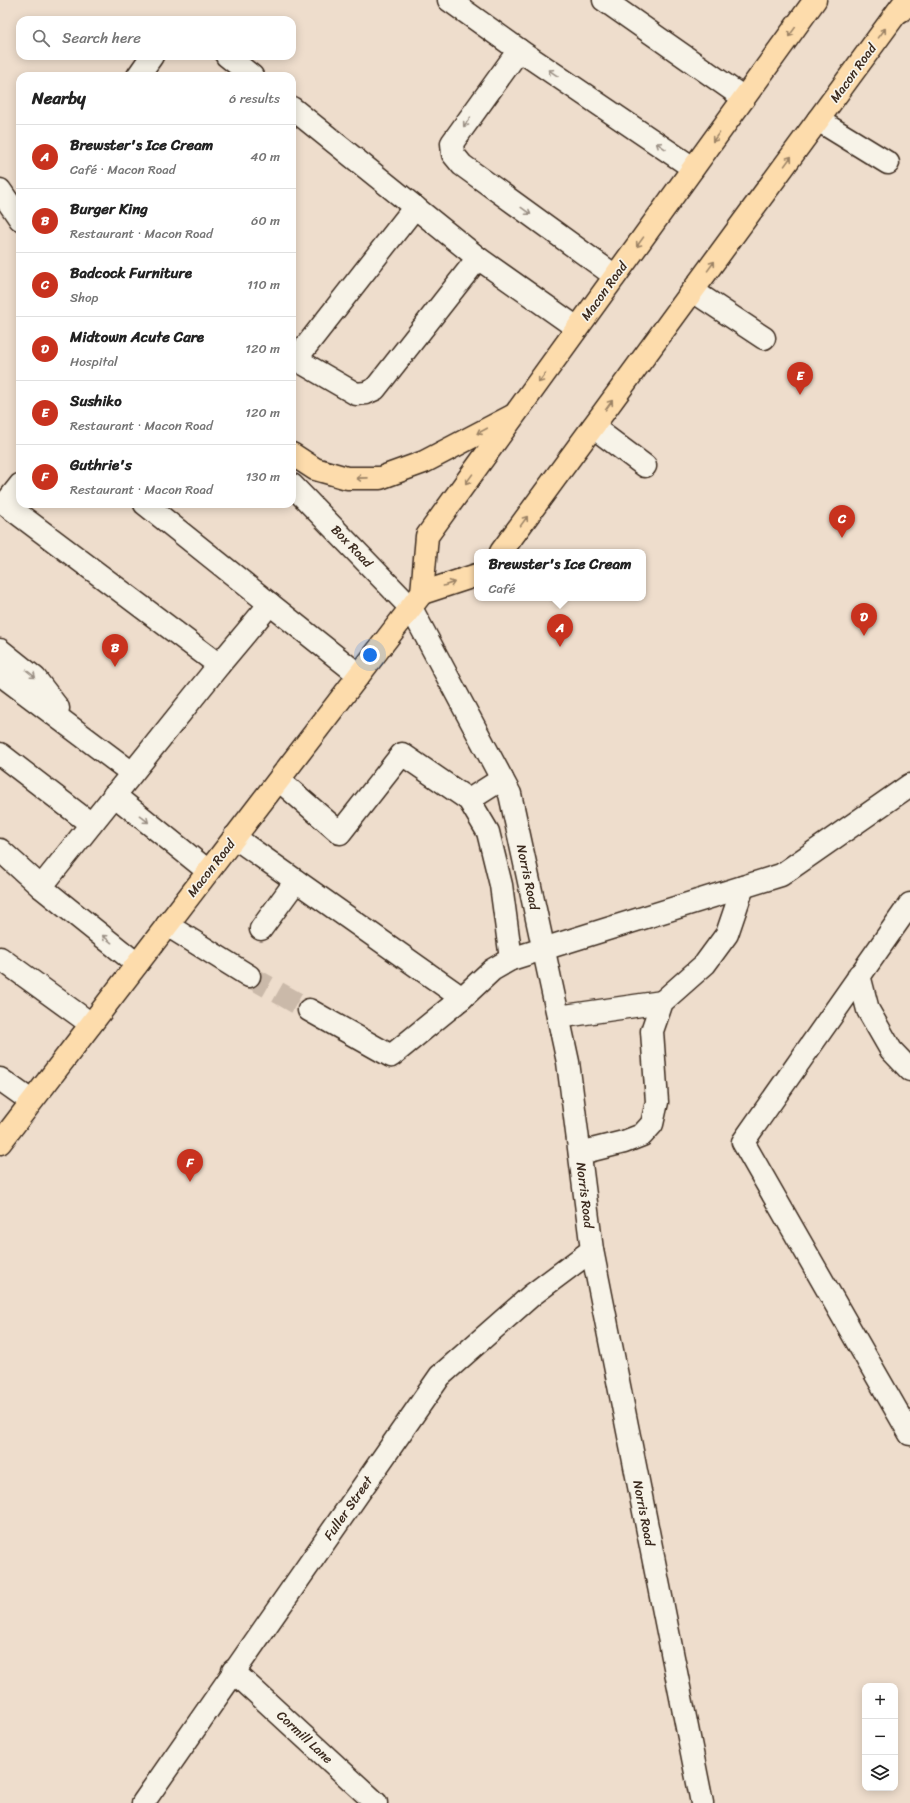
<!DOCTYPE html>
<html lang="en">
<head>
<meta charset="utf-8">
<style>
  body { margin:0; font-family:Sriracha,sans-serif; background:#f6f6f6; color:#222 }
  .controls { position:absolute; right:12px; bottom:12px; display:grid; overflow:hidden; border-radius:8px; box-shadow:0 2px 10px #0003 }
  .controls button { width:36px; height:36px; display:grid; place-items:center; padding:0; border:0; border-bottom:1px solid #e0e0e0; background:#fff; color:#222; font:20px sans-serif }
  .you { position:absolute; left:370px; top:655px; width:14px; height:14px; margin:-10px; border:3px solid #fff; border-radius:50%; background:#1a73e8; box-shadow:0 0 0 6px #1a73e833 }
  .badge { display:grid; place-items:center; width:26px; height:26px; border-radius:50%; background:#c8321e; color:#fff; font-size:13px; font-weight:700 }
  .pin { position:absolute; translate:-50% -33px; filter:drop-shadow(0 1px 2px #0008) }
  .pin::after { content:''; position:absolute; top:21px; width:14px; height:12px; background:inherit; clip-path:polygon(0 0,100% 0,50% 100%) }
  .popup { position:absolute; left:474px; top:549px; width:172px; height:52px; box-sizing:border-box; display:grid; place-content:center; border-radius:8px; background:#fff; filter:drop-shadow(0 1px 3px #0005); font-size:13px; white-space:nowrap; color:#767676 }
  .popup b { font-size:15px; color:#222 }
  .popup::after { content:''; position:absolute; left:50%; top:100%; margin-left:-8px; border:8px solid transparent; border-top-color:#fff }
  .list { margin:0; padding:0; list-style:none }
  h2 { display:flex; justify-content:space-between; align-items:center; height:52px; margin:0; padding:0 16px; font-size:17px }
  h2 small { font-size:13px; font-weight:400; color:#767676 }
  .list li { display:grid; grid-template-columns:26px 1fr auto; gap:12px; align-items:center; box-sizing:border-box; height:64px; padding:0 16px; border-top:1px solid #e0e0e0 }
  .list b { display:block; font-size:15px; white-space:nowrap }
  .list p { margin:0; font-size:13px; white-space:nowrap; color:#767676 }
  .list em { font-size:13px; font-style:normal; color:#767676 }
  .icon { flex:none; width:22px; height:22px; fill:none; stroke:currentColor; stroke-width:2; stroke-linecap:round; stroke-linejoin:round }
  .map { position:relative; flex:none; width:910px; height:1803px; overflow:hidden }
  .search { position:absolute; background:#fff; box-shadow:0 2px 10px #0003; left:16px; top:16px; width:280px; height:44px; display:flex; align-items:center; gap:10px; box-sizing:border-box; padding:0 14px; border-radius:12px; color:#767676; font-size:15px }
  .panel { position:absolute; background:#fff; box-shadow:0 2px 10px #0003; left:16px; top:72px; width:280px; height:436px; border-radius:12px }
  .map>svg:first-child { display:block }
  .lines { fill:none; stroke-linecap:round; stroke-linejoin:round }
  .minor-tunnel { stroke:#cab9a9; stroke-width:22; stroke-dasharray:22 11; stroke-linecap:butt }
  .minor-casing { stroke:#3b2a1e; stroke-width:25 }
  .major-casing { stroke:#3b2a1e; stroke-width:25 }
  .highway-casing { stroke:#3b2a1e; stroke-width:25 }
  .minor { stroke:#f7f3e8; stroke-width:22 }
  .major { stroke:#fddcac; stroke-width:22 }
  .highway { stroke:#fddcac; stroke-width:22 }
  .oneway { stroke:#9c8365 }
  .oneway2 { stroke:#998e83 }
  .labels { text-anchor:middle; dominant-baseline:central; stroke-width:3.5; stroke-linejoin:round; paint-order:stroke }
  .street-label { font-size:13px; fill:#3b2a1e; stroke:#f7f3e8 }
</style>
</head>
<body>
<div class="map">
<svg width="910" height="1803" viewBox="0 0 910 1803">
  <rect width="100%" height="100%" fill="#edc"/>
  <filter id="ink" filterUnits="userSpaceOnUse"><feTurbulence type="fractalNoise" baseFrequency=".025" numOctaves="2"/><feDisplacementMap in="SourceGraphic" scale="8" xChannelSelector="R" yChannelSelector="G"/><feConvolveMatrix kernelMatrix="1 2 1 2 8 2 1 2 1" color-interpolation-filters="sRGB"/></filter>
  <g filter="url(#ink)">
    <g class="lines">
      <path class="minor-tunnel" d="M249,976L309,1010"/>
      <g class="minor-casing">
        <g id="minor">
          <path d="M449,0L519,50"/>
          <path d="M604,0L744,98"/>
          <path d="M227,56L252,76"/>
          <path d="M138,76L152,56"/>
          <path d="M292,108L478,258"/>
          <path d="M818,120L888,163"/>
          <path d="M0,190L20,219"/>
          <path d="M615,276L462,165L453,154L452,143L519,50L693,168"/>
          <path d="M693,291L764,338"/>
          <path d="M292,357L356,394L366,393L375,389L478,258L577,328"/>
          <path d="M296,359L415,207"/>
          <path d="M593,427L645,466"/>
          <path d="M20,485L5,504L219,665L41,887"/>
          <path d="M292,485L411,608L510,794L568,1062L592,1250L702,1803"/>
          <path d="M145,504L270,604"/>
          <path d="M0,650L35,678L58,708"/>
          <path d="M219,665L270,604L359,675"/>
          <path d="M0,674L132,773"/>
          <path d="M0,754L91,824"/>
          <path d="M279,780L340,833L402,754L469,800L488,832L501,885L511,959"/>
          <path d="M114,795L208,871"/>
          <path d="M469,800L502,779"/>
          <path d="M234,837L462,998"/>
          <path d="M0,850L41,887L137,964"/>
          <path d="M910,904L743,1142L910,1434"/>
          <path d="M167,925L249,976"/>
          <path d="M261,929L296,881"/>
          <path d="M0,958L91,1024"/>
          <path d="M859,975L868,1010L891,1050L910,1070"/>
          <path d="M309,1010L391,1056L462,998L492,970L511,959L781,875L910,785"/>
          <path d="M558,1017L662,1002"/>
          <path d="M0,1079L31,1101"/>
          <path d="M580,1153L624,1142L642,1135L652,1124L657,1102L652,1031L662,1002L705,964L727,934L743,887"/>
          <path d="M233,1671L376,1803"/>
          <path d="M143,1803L440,1376L532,1295L592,1250"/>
        </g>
      </g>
      <g class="major-casing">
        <g id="major">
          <path d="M292,454L315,469L347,478H380L424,462L512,416"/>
          <path d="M501,552L906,0"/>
          <path d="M422,593L477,575"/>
          <path d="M0,1143L422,593L427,536L815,0"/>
        </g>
      </g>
      <g class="highway-casing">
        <path id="highway" d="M897,13L910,5"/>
      </g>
      <use href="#minor" class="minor"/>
      <use href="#major" class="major"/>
      <use href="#highway" class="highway"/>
    </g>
    <defs><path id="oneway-shaft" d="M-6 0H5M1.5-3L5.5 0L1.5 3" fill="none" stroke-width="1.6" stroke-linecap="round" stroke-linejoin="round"/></defs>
    <g class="oneway">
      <use href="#oneway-shaft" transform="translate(792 32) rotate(126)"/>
      <use href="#oneway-shaft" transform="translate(882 33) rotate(-54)"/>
      <use href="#oneway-shaft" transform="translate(716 137) rotate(126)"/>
      <use href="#oneway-shaft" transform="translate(788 161) rotate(-54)"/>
      <use href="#oneway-shaft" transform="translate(640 242) rotate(126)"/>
      <use href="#oneway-shaft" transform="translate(711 266) rotate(-54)"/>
      <use href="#oneway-shaft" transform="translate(542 378) rotate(126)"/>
      <use href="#oneway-shaft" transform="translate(609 405) rotate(-54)"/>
      <use href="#oneway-shaft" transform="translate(482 431) rotate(152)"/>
      <use href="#oneway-shaft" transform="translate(362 478) rotate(179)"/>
      <use href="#oneway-shaft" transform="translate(469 479) rotate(126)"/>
      <use href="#oneway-shaft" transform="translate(524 521) rotate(-54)"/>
      <use href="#oneway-shaft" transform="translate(449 584) rotate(-19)"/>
    </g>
    <g class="oneway2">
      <use href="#oneway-shaft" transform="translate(553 73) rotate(-146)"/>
      <use href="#oneway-shaft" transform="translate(467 122) rotate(126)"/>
      <use href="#oneway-shaft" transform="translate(661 146) rotate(-146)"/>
      <use href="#oneway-shaft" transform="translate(526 211) rotate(36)"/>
      <use href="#oneway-shaft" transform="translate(31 674) rotate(39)"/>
      <use href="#oneway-shaft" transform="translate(144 819) rotate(39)"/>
      <use href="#oneway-shaft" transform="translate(107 939) rotate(-141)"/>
    </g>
  </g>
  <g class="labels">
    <g class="street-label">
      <text transform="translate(853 73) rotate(-54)">Macon Road</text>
      <text transform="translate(604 291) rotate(-54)">Macon Road</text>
      <text transform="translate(352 546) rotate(46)">Box Road</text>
      <text transform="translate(211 868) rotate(-52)">Macon Road</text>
      <text transform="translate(528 877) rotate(78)">Norris Road</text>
      <text transform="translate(585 1195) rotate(83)">Norris Road</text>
      <text transform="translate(348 1508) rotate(-55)">Fuller Street</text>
      <text transform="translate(644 1513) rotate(79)">Norris Road</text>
      <text transform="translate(305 1737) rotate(43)">Cormill Lane</text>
    </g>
  </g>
</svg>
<div class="controls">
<button>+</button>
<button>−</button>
<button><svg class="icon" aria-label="layers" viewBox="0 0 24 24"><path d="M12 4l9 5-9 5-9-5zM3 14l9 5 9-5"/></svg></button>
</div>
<div class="you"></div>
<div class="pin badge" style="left:560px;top:647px">A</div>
<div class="popup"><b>Brewster's Ice Cream</b>Café</div>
<div class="pin badge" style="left:115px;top:667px">B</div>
<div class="pin badge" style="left:842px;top:538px">C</div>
<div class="pin badge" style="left:864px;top:636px">D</div>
<div class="pin badge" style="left:800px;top:395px">E</div>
<div class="pin badge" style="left:190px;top:1182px">F</div>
<div class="search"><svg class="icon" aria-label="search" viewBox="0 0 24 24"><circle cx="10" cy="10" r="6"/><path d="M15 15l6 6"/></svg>Search here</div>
<section class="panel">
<h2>Nearby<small>6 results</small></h2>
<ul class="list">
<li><span class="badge">A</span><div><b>Brewster's Ice Cream</b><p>Café · Macon Road</p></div><em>40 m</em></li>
<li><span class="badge">B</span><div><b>Burger King</b><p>Restaurant · Macon Road</p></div><em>60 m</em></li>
<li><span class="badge">C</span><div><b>Badcock Furniture</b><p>Shop</p></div><em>110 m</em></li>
<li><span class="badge">D</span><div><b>Midtown Acute Care</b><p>Hospital</p></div><em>120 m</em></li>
<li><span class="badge">E</span><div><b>Sushiko</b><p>Restaurant · Macon Road</p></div><em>120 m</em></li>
<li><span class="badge">F</span><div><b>Guthrie's</b><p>Restaurant · Macon Road</p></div><em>130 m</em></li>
</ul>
</section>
</div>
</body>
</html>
